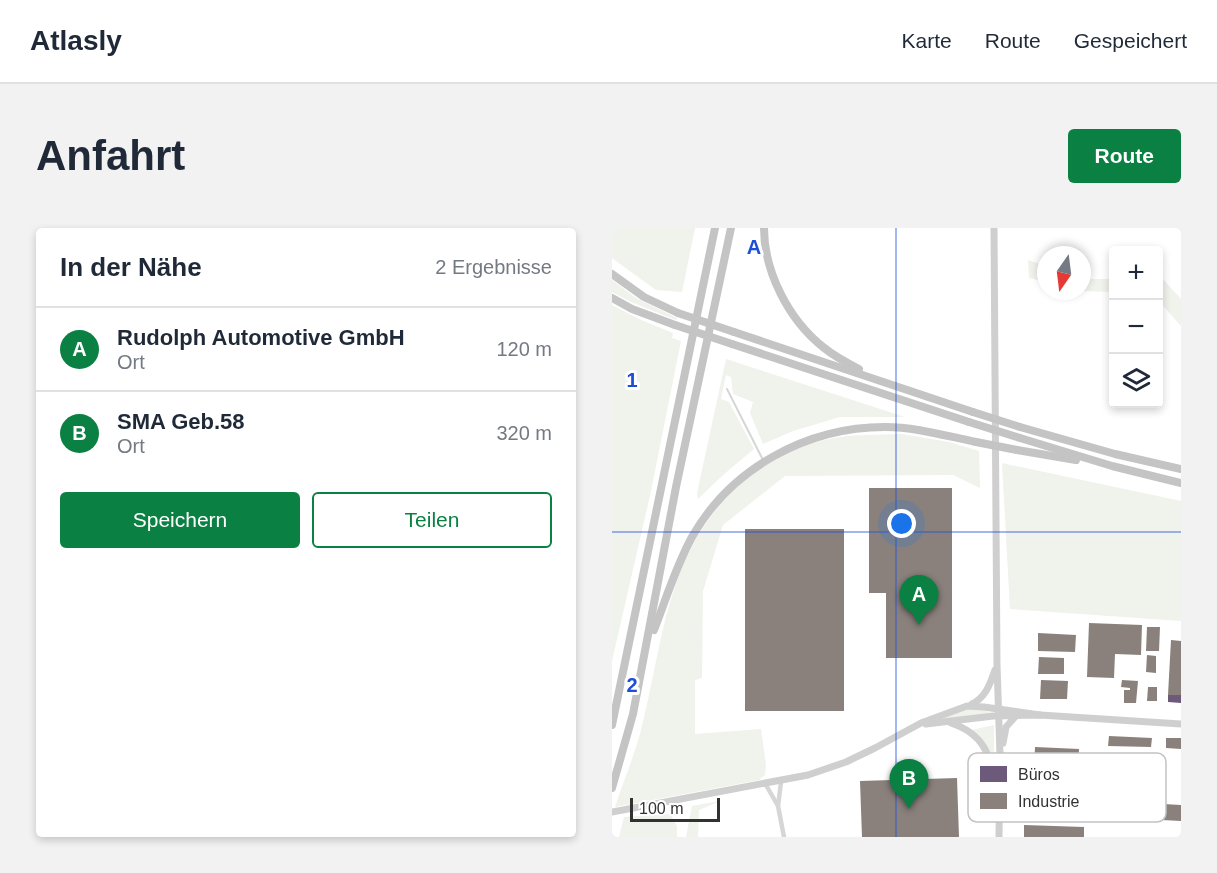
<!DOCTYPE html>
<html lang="de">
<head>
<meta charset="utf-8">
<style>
  body { margin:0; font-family:Arial,sans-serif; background:#f2f2f3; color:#1f2937 }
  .controls { position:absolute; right:18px; top:18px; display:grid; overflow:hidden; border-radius:6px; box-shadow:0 3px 9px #0003 }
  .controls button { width:54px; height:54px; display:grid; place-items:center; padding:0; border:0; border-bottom:2px solid #e0e1e3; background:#fff; color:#1f2937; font:30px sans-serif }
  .compass { position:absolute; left:425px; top:18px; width:54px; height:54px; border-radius:50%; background:#fff; box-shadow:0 3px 9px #0003; rotate:194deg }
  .scale { position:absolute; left:18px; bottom:15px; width:90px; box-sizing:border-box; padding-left:6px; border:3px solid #323232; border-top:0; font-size:16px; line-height:21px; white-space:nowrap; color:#323232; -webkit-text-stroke:4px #fff; paint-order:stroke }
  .you { position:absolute; left:290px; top:296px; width:21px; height:21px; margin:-15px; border:4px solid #fff; border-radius:50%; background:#1a73e8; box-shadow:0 0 0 9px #1a73e833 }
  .badge { display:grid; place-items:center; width:39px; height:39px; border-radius:50%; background:#0b8043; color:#fff; font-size:20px; font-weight:700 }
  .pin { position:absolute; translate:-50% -50px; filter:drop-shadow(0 2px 3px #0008) }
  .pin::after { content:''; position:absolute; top:32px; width:21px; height:18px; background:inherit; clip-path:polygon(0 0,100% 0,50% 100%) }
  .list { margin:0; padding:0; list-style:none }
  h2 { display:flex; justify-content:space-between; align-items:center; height:78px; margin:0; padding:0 24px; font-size:26px }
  h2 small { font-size:20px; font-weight:400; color:#747a83 }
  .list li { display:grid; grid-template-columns:39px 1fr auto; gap:18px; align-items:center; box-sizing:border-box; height:84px; padding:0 24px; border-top:2px solid #e0e1e3 }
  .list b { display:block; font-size:22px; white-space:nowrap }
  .list p { margin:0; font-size:20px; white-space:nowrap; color:#747a83 }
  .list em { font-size:20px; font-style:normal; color:#747a83 }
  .actions { display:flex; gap:12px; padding:18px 24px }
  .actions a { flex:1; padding:14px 0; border:2px solid #0b8043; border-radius:6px; text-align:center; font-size:21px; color:#0b8043 }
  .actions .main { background:#0b8043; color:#fff }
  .icon { flex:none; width:33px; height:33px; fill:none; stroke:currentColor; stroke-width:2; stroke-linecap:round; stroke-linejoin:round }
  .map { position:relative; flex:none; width:569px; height:609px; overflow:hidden; border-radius:6px }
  header { display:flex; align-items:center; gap:36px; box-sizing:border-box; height:84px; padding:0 30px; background:#fff; border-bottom:2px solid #e0e1e3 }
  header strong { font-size:28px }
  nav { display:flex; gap:33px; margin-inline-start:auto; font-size:21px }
  .intro { display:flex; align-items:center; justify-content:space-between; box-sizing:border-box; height:144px; padding:0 36px }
  h1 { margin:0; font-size:42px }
  .button { padding:15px 27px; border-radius:6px; background:#0b8043; color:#fff; font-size:21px; font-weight:700 }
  main { display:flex; gap:36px; padding:0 36px }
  aside { flex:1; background:#fff; border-radius:6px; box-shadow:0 3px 9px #0003 }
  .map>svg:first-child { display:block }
  .green { fill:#f0f2ec }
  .offices { fill:#6d597a }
  .industry { fill:#8a817c }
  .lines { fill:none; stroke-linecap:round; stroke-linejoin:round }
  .lane { stroke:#d6d6d6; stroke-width:2 }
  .street { stroke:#d6d6d6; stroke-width:4.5 }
  .secondary { stroke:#cfcfcf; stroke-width:7 }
  .highway { stroke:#c4c4c4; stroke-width:8 }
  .highway-bridge { stroke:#c4c4c4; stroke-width:8 }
  .grid { fill:none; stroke:#1d4ed8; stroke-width:1.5; stroke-opacity:0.55 }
  .key { fill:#fff; stroke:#c2c2c2; stroke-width:1.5 }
  .key-label { font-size:16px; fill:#323232 }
  .grid-label { font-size:20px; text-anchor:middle; font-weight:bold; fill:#1d4ed8; stroke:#fff; stroke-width:6; stroke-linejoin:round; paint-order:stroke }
</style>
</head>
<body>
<header>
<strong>Atlasly</strong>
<nav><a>Karte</a><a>Route</a><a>Gespeichert</a></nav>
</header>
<div class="intro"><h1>Anfahrt</h1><a class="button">Route</a></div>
<main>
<aside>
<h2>In der Nähe<small>2 Ergebnisse</small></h2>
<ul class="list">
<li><span class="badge">A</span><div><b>Rudolph Automotive GmbH</b><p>Ort</p></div><em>120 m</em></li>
<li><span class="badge">B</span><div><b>SMA Geb.58</b><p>Ort</p></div><em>320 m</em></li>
</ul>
<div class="actions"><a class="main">Speichern</a><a>Teilen</a></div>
</aside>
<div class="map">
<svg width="569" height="609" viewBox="0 0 569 609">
  <rect width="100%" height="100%" fill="#fff"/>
  <g class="green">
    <path d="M0,0H83L70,64L44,62L0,30Z"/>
    <path d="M416,32L434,38V54L417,50Z"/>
    <path d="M470,49L477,51H501V64L470,63Z"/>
    <path d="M547,49H549L569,71V98L547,73Z"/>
    <path d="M0,52L24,70L65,90L64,92L19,74L0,64Z"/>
    <path d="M0,77L29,92L61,105L60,110L69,113L39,263L0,433Z"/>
    <path d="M114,131L293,189H228L181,203L151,216L138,185L141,174L121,166L119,149L114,147L109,171L117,174L142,221L111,247L86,271L85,265Z"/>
    <path d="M290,206L337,214L367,223L368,260L341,247L173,248L111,297L91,363L90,450L83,452V506L149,501L154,537L153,547L147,552L3,579C11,555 21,531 28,506C52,415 52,327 126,258C152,234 187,216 222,210C244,206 268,207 290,206Z"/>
    <path d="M390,235L569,273V393L398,381Z"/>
    <path d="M356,481H371L378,485L330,491Z"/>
    <path d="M382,497V529L381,530L372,513L359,502Z"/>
    <path d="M108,573L87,582L86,609H74L80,578Z"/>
    <path d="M58,586L65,598V609H7L12,589Z"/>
  </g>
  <path class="offices" d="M556,467H569V475L556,474Z"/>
  <g class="industry">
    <path d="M257,260H340V430H274V365H257Z"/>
    <rect x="133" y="301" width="99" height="182"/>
    <path d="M477,395L530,397L529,427L503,426L502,450L475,449Z"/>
    <path d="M535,399H548L547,423H534Z"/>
    <path d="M426,405L464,407L463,424L426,423Z"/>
    <path d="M559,412L569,413V467H556Z"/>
    <path d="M535,427L544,428V445L534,444Z"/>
    <path d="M427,429L452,430V446H426Z"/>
    <path d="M429,452L456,453L455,471H428Z"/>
    <path d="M510,452L526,453L524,475H512V462H518V460L509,459Z"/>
    <path d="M536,459H545V473H535Z"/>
    <path d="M497,508L540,510L539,519L496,518Z"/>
    <path d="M554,510H569V521L554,520Z"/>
    <path d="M423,519L467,521L466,544H477L475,581L428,579L430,544H422Z"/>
    <path d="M345,550L347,609H250L248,553Z"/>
    <path d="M551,576L569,577V593L550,592Z"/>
    <path d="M412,597L472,599V609H412Z"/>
  </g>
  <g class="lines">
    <path class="lane" d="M115,161L151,232"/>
    <g class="street">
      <path d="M169,554L166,578L172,609"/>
      <path d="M154,557L166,578"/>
    </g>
    <g class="secondary">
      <path d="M382,0L385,437L388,527L387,609"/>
      <path d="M360,476C374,469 378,456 383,442"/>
      <path d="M339,495C372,506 378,527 384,557"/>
      <path d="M314,496L381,488L428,487L569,496"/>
      <path d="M391,515L394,499L403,489"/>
      <path d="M0,584L196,547L234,534L263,520L309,495L355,478L372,479L428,487"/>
    </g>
    <g class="highway">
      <path d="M152,0C152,44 177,92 211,119C222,128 235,135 247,141"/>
      <path d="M0,46L32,69L66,85"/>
      <path d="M0,70L20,81L63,97"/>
      <path d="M122,104L361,184"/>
      <path d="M120,116L357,194"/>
      <path d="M408,199L503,226L569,241"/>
      <path d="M408,210L500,238L569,255"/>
      <path d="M405,222L464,232"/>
      <path d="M42,402C54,371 64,338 80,309C119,240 195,199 273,199C304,199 334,208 364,214"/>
      <path d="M0,497L103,0"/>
      <path d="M0,560L21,486L64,259L119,0"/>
    </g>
    <g class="highway-bridge">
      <path d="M66,85L122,104"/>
      <path d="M63,97L120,116"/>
      <path d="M361,184L408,199"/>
      <path d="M357,194L408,210"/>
      <path d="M364,214L405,222"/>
    </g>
  </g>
  <path class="grid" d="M284,0V609M0,304H569"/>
  <rect x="356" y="525" width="198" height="69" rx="9" class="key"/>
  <rect x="368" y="538" width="27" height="16" fill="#6d597a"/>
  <rect x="368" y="565" width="27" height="16" fill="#8a817c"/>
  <g class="key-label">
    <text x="406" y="552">Büros</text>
    <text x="406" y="579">Industrie</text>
  </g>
  <g class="grid-label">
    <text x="142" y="26">A</text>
    <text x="20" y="159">1</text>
    <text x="20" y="464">2</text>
  </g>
</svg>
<div class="controls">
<button>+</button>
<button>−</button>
<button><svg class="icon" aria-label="layers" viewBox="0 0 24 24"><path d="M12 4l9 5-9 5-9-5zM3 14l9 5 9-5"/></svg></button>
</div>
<svg class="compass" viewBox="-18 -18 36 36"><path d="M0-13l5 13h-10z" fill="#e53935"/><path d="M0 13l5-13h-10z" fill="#747a83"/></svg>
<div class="scale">100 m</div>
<div class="you"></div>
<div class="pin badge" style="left:307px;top:397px">A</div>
<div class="pin badge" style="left:297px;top:581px">B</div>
</div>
</main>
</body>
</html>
